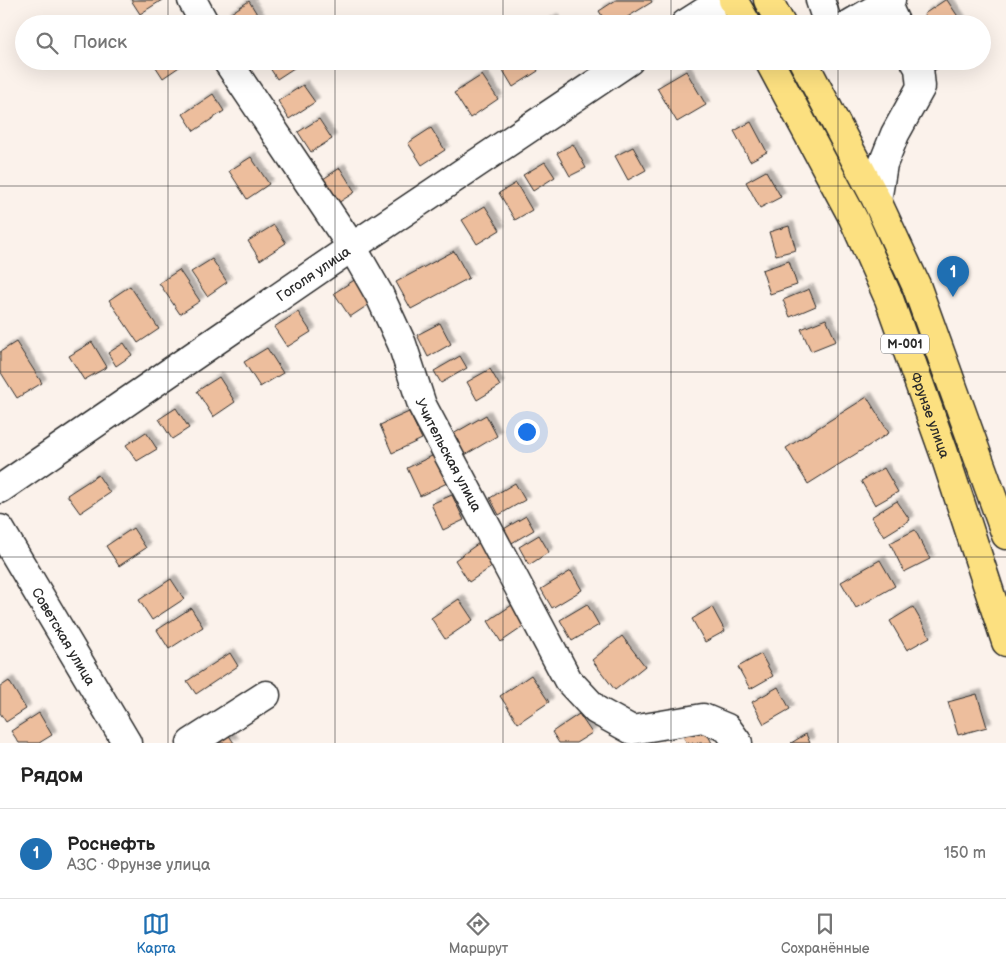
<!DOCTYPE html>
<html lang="ru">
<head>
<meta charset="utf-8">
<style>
  body { margin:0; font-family:"Balsamiq Sans",sans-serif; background:#f2f2f2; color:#222 }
  .you { position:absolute; left:526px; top:431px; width:18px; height:18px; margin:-12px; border:4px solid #fff; border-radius:50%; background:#1a73e8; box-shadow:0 0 0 8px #1a73e833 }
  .badge { display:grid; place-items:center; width:32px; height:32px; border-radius:50%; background:#1f6fb2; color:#fff; font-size:16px; font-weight:700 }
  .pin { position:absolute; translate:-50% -41px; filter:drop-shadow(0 1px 2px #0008) }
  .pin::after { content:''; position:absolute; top:26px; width:18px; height:15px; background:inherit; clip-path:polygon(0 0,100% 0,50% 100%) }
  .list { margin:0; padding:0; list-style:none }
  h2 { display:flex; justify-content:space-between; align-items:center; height:65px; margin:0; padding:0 20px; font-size:21px }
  h2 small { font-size:16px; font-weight:400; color:#767676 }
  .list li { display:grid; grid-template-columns:32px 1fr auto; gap:15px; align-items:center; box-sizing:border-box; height:90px; padding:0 20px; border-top:1px solid #e0e0e0 }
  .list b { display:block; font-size:19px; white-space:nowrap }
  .list p { margin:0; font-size:16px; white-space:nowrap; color:#767676 }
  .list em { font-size:16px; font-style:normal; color:#767676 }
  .icon { flex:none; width:28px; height:28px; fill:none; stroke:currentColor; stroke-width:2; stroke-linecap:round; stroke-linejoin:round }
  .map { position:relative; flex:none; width:1006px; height:743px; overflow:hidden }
  .search { position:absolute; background:#fff; box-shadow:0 5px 20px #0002; left:15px; right:15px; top:15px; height:55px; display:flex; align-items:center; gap:12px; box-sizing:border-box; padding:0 18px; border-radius:28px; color:#767676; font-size:19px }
  .sheet { height:155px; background:#fff }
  nav { display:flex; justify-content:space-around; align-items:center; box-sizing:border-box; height:70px; border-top:1px solid #e0e0e0; background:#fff; font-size:14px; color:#767676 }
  nav a { display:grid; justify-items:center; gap:2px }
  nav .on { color:#1f6fb2 }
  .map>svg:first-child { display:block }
  .building { fill:#edbe9d; stroke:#2b2b2b; filter:url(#shadow) }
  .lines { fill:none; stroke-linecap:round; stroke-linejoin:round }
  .minor-casing { stroke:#2b2b2b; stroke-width:31 }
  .major-casing { stroke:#2b2b2b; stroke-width:31 }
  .minor { stroke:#fff; stroke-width:28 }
  .major { stroke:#fce080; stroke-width:28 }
  .grid { fill:none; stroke:#2b2b2b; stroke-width:1; stroke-opacity:0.55 }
  .labels { text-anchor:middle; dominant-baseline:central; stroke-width:5; stroke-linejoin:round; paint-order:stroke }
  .shield { fill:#fff; stroke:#6b6b6b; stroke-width:1 }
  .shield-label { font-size:12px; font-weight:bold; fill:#2b2b2b }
  .street-label { font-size:14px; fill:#2b2b2b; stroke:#fff }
</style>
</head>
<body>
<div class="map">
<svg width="1006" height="743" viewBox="0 0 1006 743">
  <defs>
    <filter id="shadow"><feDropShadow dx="4.5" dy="-4.5" stdDeviation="1" flood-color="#0004"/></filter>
  </defs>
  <rect width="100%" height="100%" fill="#fbf2eb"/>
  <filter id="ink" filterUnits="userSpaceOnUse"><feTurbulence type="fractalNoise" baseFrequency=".02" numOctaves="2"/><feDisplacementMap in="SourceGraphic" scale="10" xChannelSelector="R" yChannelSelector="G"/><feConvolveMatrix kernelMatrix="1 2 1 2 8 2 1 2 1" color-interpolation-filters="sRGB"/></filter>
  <g filter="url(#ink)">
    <g class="building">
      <path d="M131,0H162L140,14Z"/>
      <path d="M616,0H651L652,2L616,24H607L599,11Z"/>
      <path d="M945,0H947L963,24H930L924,14Z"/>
      <path d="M249,1L260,19L252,24H230L225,17Z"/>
      <path d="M553,18L556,24H544Z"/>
      <path d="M152,61H188L163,78Z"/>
      <path d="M274,61H298L300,64L277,79L268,65Z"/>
      <path d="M499,61H532L538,71L513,87L498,62Z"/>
      <path d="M549,61H567L554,69Z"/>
      <path d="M910,61H949L921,79Z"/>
      <path d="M954,61H970L958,69Z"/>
      <path d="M686,71L706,105L677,122L657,88Z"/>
      <path d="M482,75L498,99L470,118L454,93Z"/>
      <path d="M303,85L315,102L289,119L278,101Z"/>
      <path d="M213,94L224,111L194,131L183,114Z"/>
      <path d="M319,119L332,139L311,152L298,132Z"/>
      <path d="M751,122L767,152L750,161L734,131Z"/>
      <path d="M431,128L445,150L422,165L408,143Z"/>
      <path d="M573,144L586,168L570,176L557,153Z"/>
      <path d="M633,147L646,170L628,180L615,156Z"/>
      <path d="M251,157L269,184L247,199L229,171Z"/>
      <path d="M545,162L555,177L533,191L523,175Z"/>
      <path d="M340,168L355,192L338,203L323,179Z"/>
      <path d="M766,171L781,197L760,208L746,182Z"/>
      <path d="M516,183L532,210L515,220L499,193Z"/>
      <path d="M485,206L500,230L477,244L462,220Z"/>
      <path d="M274,225L286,243L260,260L248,241Z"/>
      <path d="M789,226L796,250L776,255L769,232Z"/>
      <path d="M454,251L469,278L411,309L396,282Z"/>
      <path d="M212,259L227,282L207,296L191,272Z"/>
      <path d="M789,261L797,285L770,294L762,270Z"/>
      <path d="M179,270L200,301L180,314L159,283Z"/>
      <path d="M356,279L371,303L350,317L334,293Z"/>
      <path d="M130,286L159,329L138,343L109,300Z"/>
      <path d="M809,289L816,306L790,317L783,300Z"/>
      <path d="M298,312L311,332L287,347L274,327Z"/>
      <path d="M826,319L836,341L811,351L801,329Z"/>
      <path d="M440,323L451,344L428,357L417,335Z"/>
      <path d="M16,342L42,383L17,398L0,371V352Z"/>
      <path d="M92,342L107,367L84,380L69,356Z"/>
      <path d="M124,343L132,355L116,366L108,353Z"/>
      <path d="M267,348L283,373L260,387L244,362Z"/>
      <path d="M460,356L467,368L441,383L434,371Z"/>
      <path d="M490,369L500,386L477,400L467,382Z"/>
      <path d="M219,377L235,402L213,417L197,391Z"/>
      <path d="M867,397L889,433L808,484L786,448Z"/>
      <path d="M176,408L189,428L172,439L159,419Z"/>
      <path d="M409,412L422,439L392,453L380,425Z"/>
      <path d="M486,415L497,436L465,455L453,434Z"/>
      <path d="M146,432L157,449L137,461L126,445Z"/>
      <path d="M434,455L447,483L420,496L407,468Z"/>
      <path d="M884,468L898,492L875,505L861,481Z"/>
      <path d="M98,475L110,493L80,513L67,495Z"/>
      <path d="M515,483L525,500L499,515L490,498Z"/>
      <path d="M452,495L464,520L443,530L431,504Z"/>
      <path d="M897,501L910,520L884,536L871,517Z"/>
      <path d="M526,516L534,530L510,544L502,530Z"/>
      <path d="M133,528L146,548L119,566L106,546Z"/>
      <path d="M915,530L930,559L904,572L890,543Z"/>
      <path d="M539,535L549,552L529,565L519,547Z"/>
      <path d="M479,543L493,566L469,582L455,560Z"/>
      <path d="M880,560L895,586L856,608L841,582Z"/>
      <path d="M571,571L582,590L552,608L541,589Z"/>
      <path d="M171,579L184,599L152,620L139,600Z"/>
      <path d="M459,599L473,620L445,639L431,618Z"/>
      <path d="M587,604L599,625L572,641L560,620Z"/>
      <path d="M512,605L526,625L501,642L488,621Z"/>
      <path d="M712,607L725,631L705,642L692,619Z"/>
      <path d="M913,607L930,637L907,650L890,621Z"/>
      <path d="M191,608L203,627L169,649L157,630Z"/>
      <path d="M622,636L645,666L615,690L592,660Z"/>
      <path d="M230,653L238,666L196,694L187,681Z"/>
      <path d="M761,654L773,676L750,689L738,667Z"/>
      <path d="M531,675L549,702L518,723L500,696Z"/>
      <path d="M9,681L26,709L6,722L0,713V687Z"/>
      <path d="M778,687L790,709L764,724L752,702Z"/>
      <path d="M977,694L987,727L958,735L948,702Z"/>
      <path d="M39,713L52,735L39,743H19L11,731Z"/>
      <path d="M579,714L592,733L576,743H559L552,732Z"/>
      <path d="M702,724L712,743H687L682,735Z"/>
      <path d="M224,728L234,743H206Z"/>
      <path d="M806,734L810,743H791Z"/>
    </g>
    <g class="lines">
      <g class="minor-casing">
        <g id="minor">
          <path d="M192,0L205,24"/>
          <path d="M820,0L828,24"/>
          <path d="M886,3L896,24"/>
          <path d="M685,24L723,0"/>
          <path d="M850,24L891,0"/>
          <path id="s1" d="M227,61L352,247L379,294L402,344L422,405L568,680L596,710L632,730L703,718L727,728L738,743"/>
          <path d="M877,201L883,164L895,134L921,87L919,68L915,61"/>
          <path id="s2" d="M0,489L352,247L629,61"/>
          <path id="s3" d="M0,529L127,743"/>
          <path d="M191,743L266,695"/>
        </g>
      </g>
      <g class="major-casing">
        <g id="major">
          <path d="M733,0L747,24"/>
          <path d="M768,0L781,24"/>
          <path id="s4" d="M769,61L853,218L889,299L944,453L1006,642"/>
          <path d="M803,61L877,201L916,285L1006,535"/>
        </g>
      </g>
      <use href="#minor" class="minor"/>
      <use href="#major" class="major"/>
    </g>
  </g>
  <path class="grid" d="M168,0V24M335,0V24M503,0V24M671,0V24M838,0V24M168,61V743M335,61V743M503,61V743M671,61V743M838,61V743M0,186H1006M0,372H1006M0,557H1006"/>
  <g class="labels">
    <rect class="shield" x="881" y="334.5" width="48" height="19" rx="4"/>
    <g class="shield-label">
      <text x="905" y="344">M-001</text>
    </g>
    <g class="street-label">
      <text stroke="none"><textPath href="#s2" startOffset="380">Гоголя улица</textPath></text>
      <text stroke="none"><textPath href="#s4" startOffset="390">Фрунзе улица</textPath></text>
      <text stroke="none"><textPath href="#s1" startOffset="454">Учительская улица</textPath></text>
      <text stroke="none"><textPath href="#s3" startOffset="125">Советская улица</textPath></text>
    </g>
  </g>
</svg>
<div class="you"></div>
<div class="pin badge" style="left:953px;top:297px">1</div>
<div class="search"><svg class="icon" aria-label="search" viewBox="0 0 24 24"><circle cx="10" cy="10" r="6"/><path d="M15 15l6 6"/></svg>Поиск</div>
</div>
<section class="sheet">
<h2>Рядом<small></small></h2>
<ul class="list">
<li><span class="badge">1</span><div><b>Роснефть</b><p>АЗС · Фрунзе улица</p></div><em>150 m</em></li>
</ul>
</section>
<nav>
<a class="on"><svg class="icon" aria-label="map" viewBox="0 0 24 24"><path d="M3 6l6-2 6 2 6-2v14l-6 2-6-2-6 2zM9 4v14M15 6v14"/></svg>Карта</a>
<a><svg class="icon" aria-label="directions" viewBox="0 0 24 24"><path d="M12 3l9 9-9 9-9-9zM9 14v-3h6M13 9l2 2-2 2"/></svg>Маршрут</a>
<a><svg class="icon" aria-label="saved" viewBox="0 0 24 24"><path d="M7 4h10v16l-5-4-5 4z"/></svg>Сохранённые</a>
</nav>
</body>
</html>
